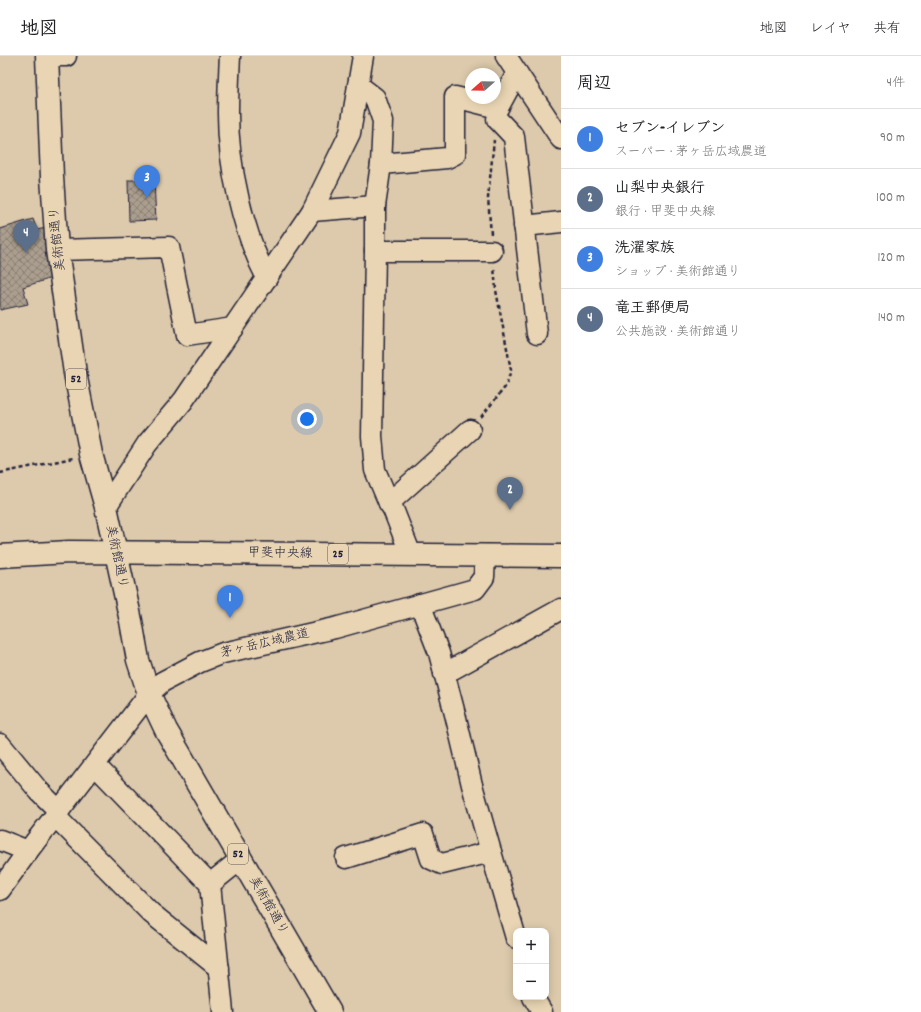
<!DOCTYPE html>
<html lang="ja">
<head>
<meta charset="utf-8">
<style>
  body { margin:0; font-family:Dekko,"Klee One",sans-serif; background:#f2f2f2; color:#202124 }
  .controls { position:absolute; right:12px; bottom:12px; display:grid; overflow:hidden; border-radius:8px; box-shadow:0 2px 10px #0003 }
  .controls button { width:36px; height:36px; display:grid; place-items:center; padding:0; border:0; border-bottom:1px solid #e0e0e0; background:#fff; color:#202124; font:20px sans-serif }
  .compass { position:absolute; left:465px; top:12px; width:36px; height:36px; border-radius:50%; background:#fff; box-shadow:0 2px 10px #0003; rotate:250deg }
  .you { position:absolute; left:307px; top:363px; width:14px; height:14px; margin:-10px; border:3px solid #fff; border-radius:50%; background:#1a73e8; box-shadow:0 0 0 6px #1a73e833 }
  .badge { display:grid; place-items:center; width:26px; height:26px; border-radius:50%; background:#b45309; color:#fff; font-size:13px; font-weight:700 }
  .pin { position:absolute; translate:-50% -33px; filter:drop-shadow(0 1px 2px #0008) }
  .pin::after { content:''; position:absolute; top:21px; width:14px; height:12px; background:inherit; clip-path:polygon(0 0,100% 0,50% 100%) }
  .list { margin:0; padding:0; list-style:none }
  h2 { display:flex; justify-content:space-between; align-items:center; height:52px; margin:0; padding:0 16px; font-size:17px }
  h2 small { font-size:13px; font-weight:400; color:#757577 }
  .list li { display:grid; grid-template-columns:26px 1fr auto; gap:12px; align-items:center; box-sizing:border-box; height:60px; padding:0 16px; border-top:1px solid #e0e0e0 }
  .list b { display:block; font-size:15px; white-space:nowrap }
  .list p { margin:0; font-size:13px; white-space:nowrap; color:#757577 }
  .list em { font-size:13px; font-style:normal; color:#757577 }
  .map { position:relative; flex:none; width:561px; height:956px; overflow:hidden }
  header { display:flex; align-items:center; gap:24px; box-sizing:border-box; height:56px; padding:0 20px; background:#fff; border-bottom:1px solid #e0e0e0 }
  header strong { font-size:19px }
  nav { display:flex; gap:22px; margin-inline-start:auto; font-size:14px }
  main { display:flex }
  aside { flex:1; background:#fff }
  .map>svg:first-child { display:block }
  .building { fill:url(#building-cross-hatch); stroke:#22223b }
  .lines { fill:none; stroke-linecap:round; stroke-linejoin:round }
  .minor-casing { stroke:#22223b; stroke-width:23 }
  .major-casing { stroke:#22223b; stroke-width:25 }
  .highway-casing { stroke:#22223b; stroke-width:25 }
  .path { stroke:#22223b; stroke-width:2.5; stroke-dasharray:4 3; stroke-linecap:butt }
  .minor { stroke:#e9d5b3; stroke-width:20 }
  .major { stroke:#e9d5b3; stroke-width:22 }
  .highway { stroke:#e9d5b3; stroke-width:22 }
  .labels { text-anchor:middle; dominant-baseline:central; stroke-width:3; stroke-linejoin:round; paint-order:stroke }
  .shield { fill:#e9d5b3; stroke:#5e585f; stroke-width:1 }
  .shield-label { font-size:12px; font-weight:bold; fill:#22223b }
  .street-label { font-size:13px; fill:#22223b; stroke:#e9d5b3 }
</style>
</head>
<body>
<header>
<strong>地図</strong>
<nav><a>地図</a><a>レイヤ</a><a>共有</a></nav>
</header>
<main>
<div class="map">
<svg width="561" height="956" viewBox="0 0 561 956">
  <defs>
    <pattern id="building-cross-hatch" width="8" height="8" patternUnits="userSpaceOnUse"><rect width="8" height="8" fill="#ab9e8e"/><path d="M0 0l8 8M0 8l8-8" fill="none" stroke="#8b8075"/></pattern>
  </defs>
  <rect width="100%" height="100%" fill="#ddcaac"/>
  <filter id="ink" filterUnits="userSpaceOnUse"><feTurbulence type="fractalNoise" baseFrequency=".025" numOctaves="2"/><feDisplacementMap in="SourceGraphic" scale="8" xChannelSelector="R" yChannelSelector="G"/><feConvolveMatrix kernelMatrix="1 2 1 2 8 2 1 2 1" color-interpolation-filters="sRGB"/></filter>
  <g filter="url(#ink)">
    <g class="building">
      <path d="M128,124H154L156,164L129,165Z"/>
      <path d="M33,163L37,174L50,171L55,221L23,231L28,248L0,254V173Z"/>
    </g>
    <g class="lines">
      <g class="minor-casing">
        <g id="minor">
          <path d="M47,0H66"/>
          <path d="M230,0C229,19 228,39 228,58C228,109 243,177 267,222"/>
          <path d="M506,0L561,83"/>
          <path d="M358,29L375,42L383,65L381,108L375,150V195H492"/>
          <path d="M497,63L514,81L537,278"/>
          <path d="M381,108L447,102L455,98V41L498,52L517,17"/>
          <path d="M312,155L375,150"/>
          <path d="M524,170L561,166"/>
          <path d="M57,194L169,191L187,279L233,272"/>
          <path d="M375,195L372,380L375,414L389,447L393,453L411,499"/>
          <path d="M389,447L470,374"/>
          <path d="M106,451L147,388L183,345L312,155L350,77L363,0"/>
          <path d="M420,548L439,597L456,662L472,729L491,796"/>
          <path d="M444,618L561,553"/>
          <path d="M0,688L39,735L59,755"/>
          <path d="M95,709L210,828L223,956"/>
          <path d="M55,760L151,857L219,912"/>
          <path d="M0,784L28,795"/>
          <path d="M346,802L423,778L431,803L442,808L491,796L516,882"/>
          <path d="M210,828L241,803"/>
          <path d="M0,834L28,795L149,638L162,626L200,606L223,597L335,572L475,533L484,521L485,500"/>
          <path d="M533,941L542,956"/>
        </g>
      </g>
      <g class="major-casing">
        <path id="major" d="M0,500L69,496L561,500"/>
      </g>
      <g class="highway-casing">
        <path id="highway" d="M47,0L52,121L57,194L75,317L91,398L106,451L131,565L138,604L149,638L166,674L330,956"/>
      </g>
      <g class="path">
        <path d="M491,178L488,142L494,84"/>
        <path d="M481,361L506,330L511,314L496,234L494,211"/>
        <path d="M0,417L73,402"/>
      </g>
      <use href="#minor" class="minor"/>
      <use href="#major" class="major"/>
      <use href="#highway" class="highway"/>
    </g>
  </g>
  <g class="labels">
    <g class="shield">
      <rect x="66" y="313" width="20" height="20" rx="3"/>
      <rect x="328" y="488" width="20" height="20" rx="3"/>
      <rect x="228" y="788" width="20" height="20" rx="3"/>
    </g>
    <g class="shield-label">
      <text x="76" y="323">52</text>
      <text x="338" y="498">25</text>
      <text x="238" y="798">52</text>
    </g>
    <g class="street-label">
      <text transform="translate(58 183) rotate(-96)">美術館通り</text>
      <text transform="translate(280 498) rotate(1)">甲斐中央線</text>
      <text transform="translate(116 501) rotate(78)">美術館通り</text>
      <text transform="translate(265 588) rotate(-13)">茅ヶ岳広域農道</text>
      <text transform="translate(268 850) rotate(60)">美術館通り</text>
    </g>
  </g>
</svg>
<div class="controls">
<button>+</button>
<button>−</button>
</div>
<svg class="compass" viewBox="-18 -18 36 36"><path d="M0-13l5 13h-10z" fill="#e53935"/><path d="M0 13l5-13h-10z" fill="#757577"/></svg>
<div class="you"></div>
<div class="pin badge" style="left:230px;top:562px;background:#3f7fe0">1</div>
<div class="pin badge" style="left:510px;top:454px;background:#5c6f8a">2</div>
<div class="pin badge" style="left:147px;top:142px;background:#3f7fe0">3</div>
<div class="pin badge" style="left:26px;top:197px;background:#5c6f8a">4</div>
</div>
<aside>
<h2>周辺<small>4件</small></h2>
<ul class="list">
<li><span class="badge" style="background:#3f7fe0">1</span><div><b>セブン-イレブン</b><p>スーパー · 茅ヶ岳広域農道</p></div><em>90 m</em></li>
<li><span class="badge" style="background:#5c6f8a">2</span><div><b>山梨中央銀行</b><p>銀行 · 甲斐中央線</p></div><em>100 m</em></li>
<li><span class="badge" style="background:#3f7fe0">3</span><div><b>洗濯家族</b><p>ショップ · 美術館通り</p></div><em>120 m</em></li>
<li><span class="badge" style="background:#5c6f8a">4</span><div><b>竜王郵便局</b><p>公共施設 · 美術館通り</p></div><em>140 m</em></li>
</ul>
</aside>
</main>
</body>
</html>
